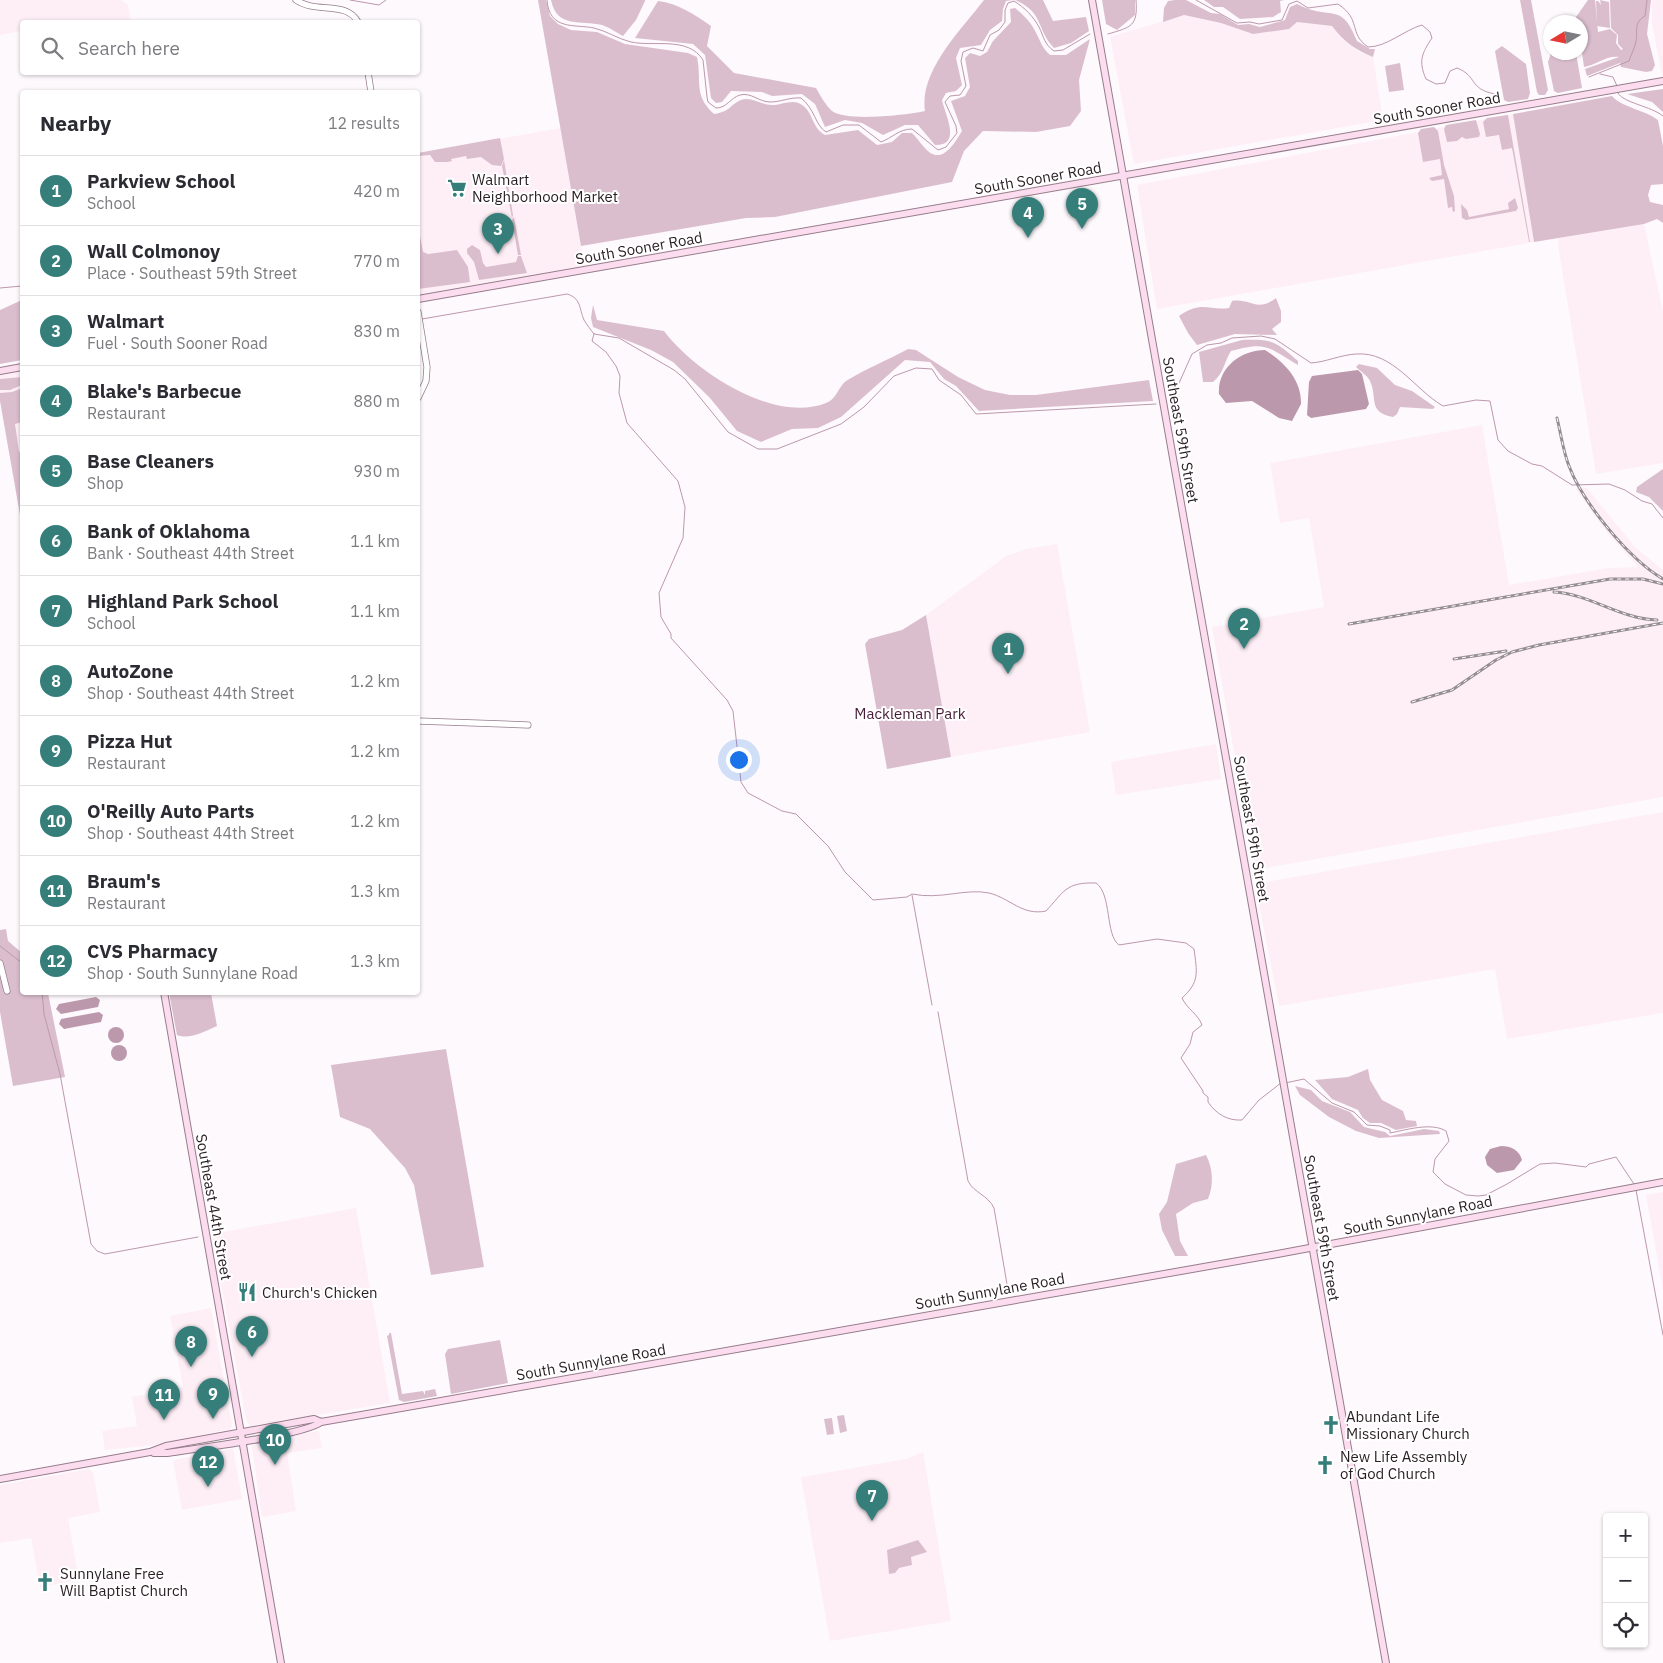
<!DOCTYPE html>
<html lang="en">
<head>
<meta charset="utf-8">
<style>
  body { margin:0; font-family:"IBM Plex Sans",sans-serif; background:#f7f7f7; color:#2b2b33 }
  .controls { position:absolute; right:15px; bottom:15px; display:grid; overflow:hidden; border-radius:5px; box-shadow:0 1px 4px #0004 }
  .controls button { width:45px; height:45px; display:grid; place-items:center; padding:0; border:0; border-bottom:1px solid #e1e1e2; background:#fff; color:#2b2b33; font:25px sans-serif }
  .compass { position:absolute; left:1543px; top:15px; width:45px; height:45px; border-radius:50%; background:#fff; box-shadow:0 1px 4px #0004; rotate:260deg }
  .you { position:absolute; left:738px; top:759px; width:18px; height:18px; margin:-12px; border:4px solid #fff; border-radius:50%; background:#1a73e8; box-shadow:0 0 0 8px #1a73e833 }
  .badge { display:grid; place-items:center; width:32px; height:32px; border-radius:50%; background:#367e7a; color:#fff; font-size:16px; font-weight:700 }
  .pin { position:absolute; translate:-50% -41px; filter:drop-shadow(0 1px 2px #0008) }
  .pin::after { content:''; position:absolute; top:26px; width:18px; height:15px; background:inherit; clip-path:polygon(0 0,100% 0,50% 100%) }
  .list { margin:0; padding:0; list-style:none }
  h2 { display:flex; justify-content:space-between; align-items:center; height:65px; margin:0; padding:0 20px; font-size:21px }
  h2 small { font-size:16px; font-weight:400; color:#7c7c81 }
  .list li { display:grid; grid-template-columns:32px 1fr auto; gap:15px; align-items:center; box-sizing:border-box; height:70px; padding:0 20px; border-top:1px solid #e1e1e2 }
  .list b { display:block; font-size:19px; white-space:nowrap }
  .list p { margin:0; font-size:16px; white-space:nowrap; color:#7c7c81 }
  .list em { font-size:16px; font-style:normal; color:#7c7c81 }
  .icon { flex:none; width:28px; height:28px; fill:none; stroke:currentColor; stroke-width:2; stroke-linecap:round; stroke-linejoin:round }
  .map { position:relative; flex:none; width:1663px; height:1663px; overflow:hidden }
  .search { position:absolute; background:#fff; box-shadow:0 1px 4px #0004; left:20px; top:20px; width:400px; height:55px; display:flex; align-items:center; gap:12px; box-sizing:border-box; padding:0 18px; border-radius:5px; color:#7c7c81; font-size:19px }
  .panel { position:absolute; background:#fff; box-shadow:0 1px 4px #0004; left:20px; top:90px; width:400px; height:905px; border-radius:5px }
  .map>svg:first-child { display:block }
  .built { fill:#feeff7 }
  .green { fill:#dbbece }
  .water { fill:#bc98ac }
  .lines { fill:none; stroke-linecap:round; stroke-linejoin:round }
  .stream { stroke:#bc98ac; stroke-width:1 }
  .tertiary-casing { stroke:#967d8b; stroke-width:7 }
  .secondary-casing { stroke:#967d8b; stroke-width:8 }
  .tertiary { stroke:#fff; stroke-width:5.5 }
  .secondary { stroke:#fcddf0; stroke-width:6 }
  .rail-casing { stroke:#958d91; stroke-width:3 }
  .rail { stroke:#fff; stroke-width:1; stroke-dasharray:4; stroke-linecap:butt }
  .labels { text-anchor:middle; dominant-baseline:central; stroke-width:4; stroke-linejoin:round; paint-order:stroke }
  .street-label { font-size:15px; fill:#281e23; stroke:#fff }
  .poi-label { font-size:15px; fill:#281e23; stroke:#fff; text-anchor:start }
  .park-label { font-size:15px; fill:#481b38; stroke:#fff }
</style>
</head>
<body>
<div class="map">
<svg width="1663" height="1663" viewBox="0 0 1663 1663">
  <rect width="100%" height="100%" fill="#fef9fc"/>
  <g class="built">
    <path d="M0,0H121L128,5L131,22H22V31L0,35Z"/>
    <path d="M1652,0H1663V80L1652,24Z"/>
    <path d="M1184,15L1221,23L1253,34L1297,22L1332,26L1342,39L1359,52L1373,57L1383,120L1134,164L1110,37Z"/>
    <path d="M1513,114L1534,242L1157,309L1137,185Z"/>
    <path d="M561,128L585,270L418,299V153Z"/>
    <path d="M1644,224L1663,312V463L1596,474L1558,246L1559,238Z"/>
    <path d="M22,367V454L10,456L0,396V371Z"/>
    <path d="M1482,425L1509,585L1609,568L1638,567L1607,533L1575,488H1587L1634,546L1663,570V797L1255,870L1212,627L1324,607L1309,518L1280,523L1270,463Z"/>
    <path d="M1057,544L1090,732L951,757L926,615L1006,556L1026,549Z"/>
    <path d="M1216,744L1221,779L1116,795L1111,762Z"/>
    <path d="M1663,812V1013L1507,1039L1495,969L1279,1006L1255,884Z"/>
    <path d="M1663,1192V1290L1646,1195Z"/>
    <path d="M356,1208L390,1403L250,1426L246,1420L212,1234Z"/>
    <path d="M211,1308L232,1426L230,1429L156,1445L105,1450L102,1431L137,1426L132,1397L183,1387L170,1316Z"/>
    <path d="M319,1431L322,1448L287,1453L296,1511L262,1517L251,1441Z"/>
    <path d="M233,1449L242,1499L182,1510L173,1460Z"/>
    <path d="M923,1452L951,1621L830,1641L801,1477L906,1459Z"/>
    <path d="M89,1469L93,1472L100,1512L68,1518L79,1580L40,1587L31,1538L0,1543V1485Z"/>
  </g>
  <g class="green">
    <path d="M538,0H546L550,16L558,24L571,30L597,32L625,44L688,53L697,57C702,81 693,95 714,114C732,111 729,105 741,100C751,96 761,105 772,105C781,105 794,98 802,105C814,113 811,127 825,135L858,130L877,145L892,142L902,133H912C918,139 923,147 929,152C944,163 955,142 962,131L951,101L965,96L970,87L965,58L970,53L980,56L987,52L993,41L1011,22L1010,9L1015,8C1022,14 1029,20 1034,29C1040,39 1041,47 1050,55H1066L1090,39L1079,80L1081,111L1070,126L1036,132L983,131L964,151L952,182L775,217L746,218L581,246Z"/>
    <path d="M551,0H645V1L636,20L623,36C617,33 609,27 602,25C581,20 557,29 551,0Z"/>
    <path d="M984,0H1013L1006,1L1003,9L1002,21L990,30L981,45L960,48L956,58L962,85L956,91L946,93L942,100C944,112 963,146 935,145L918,125H905L883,135L862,123L845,120L825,127L815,104L802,94L772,96L762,92L731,91L722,102L716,103L711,98L705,55L693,44L635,38L658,1C678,3 695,15 711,26L707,46L734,73L816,88C820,95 826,106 832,111C847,122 906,115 925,111C919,71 961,30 984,0Z"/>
    <path d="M1015,0H1043L1053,21L1086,17L1089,31L1071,43L1054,48C1036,29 1044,12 1015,0Z"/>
    <path d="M1102,0H1135V15L1117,30L1106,24Z"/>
    <path d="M1175,0H1186L1211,13L1220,14L1238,25L1249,24L1260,27L1285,20L1290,7L1297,4C1332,22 1341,0 1357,41L1370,49H1375L1373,57C1355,50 1343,41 1332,26L1297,22L1289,29L1253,34L1221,23L1184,15L1163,22L1164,8L1168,1Z"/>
    <path d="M1204,0H1284L1280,1L1281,12L1273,17L1240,19L1223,7H1214Z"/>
    <path d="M1520,0H1531L1548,90L1545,95H1539L1537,92Z"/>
    <path d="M1588,0H1595L1598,32L1610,29L1617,35L1616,43L1621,50L1623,49L1618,44V35L1611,28L1610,0H1651L1647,34L1655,65L1652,71L1646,72L1621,67L1620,63L1587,76L1585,69L1619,57C1607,55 1596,65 1584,67L1581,46L1580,22H1576V17Z"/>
    <path d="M1600,0L1609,2L1610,28L1597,26L1596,1H1598L1601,5Z"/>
    <path d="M1502,46L1526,64L1530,93L1528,99L1508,102L1504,100L1495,51Z"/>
    <path d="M1551,53H1576L1582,88L1558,93L1554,91L1548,62Z"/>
    <path d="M1400,63L1404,90L1389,92L1385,66Z"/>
    <path d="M1663,89V112L1652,102L1627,94Z"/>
    <path d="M1612,96C1621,107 1645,110 1658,120L1663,146V184L1651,185L1648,195L1650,202L1663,205V223L1657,219L1644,224L1534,242L1513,114Z"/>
    <path d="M1508,115L1530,242H1529L1512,148L1502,150L1499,135L1486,137L1483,122L1487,118Z"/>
    <path d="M1476,120L1480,134L1479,137L1466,139L1462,137L1457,141L1447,142L1444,129L1446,125Z"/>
    <path d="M1434,127L1438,131L1444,165L1454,196L1455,211L1453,212L1452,207L1448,208L1444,179L1432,181L1429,178L1442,175L1440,159L1423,162L1418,133L1421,129Z"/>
    <path d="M500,138L504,159L501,166L492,165L481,157L467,159L466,156L451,159L452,161L448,162H435L430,155L418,156V153Z"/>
    <path d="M504,160L513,215L512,218L502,166Z"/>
    <path d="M1515,198L1518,208L1516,211L1466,220L1462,218L1461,204L1467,210L1469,217L1509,209L1508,203Z"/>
    <path d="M514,217L521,255H518L512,220Z"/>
    <path d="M418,225L423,252L428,254L457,250L468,267L470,282L418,289Z"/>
    <path d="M472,245L480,250L483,263L486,267L516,262L518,256H521L527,273L479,280L474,262L467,253V249Z"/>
    <path d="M1276,298L1281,311V322L1272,329L1277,335L1235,334L1197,345L1188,333L1179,316C1202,300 1208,311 1229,308L1232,301C1251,298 1256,313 1276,298Z"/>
    <path d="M22,300V360L0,364V310Z"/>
    <path d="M593,305L597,320L664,331C694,371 774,424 826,403C837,399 838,387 846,381C865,369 888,360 908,349L916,350L958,377L985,390L1010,395H1036L1149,380L1153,401L979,411L956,386L944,379L930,362L905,360L841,417L818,428L792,429L761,442L737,431L710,398L673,362L651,350L593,327L591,318Z"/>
    <path d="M1242,340C1272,339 1276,341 1298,361V365C1267,347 1267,341 1231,351C1224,362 1224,373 1213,382H1203L1199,352Z"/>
    <path d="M1359,364L1377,368L1395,385L1412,391L1435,407L1433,409L1400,407L1397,414L1393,417C1367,412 1378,398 1370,381C1368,376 1360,371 1356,367Z"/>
    <path d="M22,377V385L10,390H0V379Z"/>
    <path d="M22,388V422L15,424L19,452H22V526L0,401V393L12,392Z"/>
    <path d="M1663,469V511L1649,497L1636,492L1637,487Z"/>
    <path d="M926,615L951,757L887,769L865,644L869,639L902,630Z"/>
    <path d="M6,929L8,941L22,953V992L48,993L65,1077L13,1086L0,1012V930Z"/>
    <path d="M169,993H211L217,1026C206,1031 189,1040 177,1035Z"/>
    <path d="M446,1049L484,1267L431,1275L414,1185L405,1168L370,1129L340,1117L331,1065Z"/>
    <path d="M1368,1069L1370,1080L1382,1100L1403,1111L1406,1120L1416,1121L1417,1126L1396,1130L1381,1123H1370L1363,1118L1358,1110L1332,1099L1315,1080L1348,1077Z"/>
    <path d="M1295,1086L1311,1090L1322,1101L1350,1112L1364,1127L1385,1132L1390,1136L1424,1129L1439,1131L1440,1134L1379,1138L1356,1131L1329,1117L1300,1095Z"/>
    <path d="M1206,1155C1213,1168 1214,1185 1208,1199L1193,1203L1176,1214L1180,1241L1188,1256H1175L1162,1230L1159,1214L1167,1202L1176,1164Z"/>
    <path d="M389,1333H391L402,1394L423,1391L425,1395V1391L435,1389L437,1396L404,1402L399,1400L387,1336L389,1335Z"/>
    <path d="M500,1340L508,1383L451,1394L445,1354L448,1349Z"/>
    <path d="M844,1415L847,1431L840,1433L837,1416Z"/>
    <path d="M832,1418L834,1434L827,1435L824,1419Z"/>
    <path d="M918,1540L927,1552L911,1557L912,1565L899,1568L895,1573L889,1574L887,1550Z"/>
  </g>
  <g class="water">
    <path d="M1265,350C1284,362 1302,380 1301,404L1292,421L1279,418L1252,401L1226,403L1219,394C1217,368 1241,350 1265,350Z"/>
    <path d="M1358,370L1362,374L1369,404L1366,409L1311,418L1307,415L1309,382L1312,376Z"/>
    <path d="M96,997L100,1000L98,1007L61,1014L56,1009L59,1004Z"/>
    <path d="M99,1012L103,1015L101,1022L64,1029L59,1024L61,1019Z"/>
    <circle cx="116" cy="1035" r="8"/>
    <circle cx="119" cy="1053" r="8"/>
    <path d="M1501,1146C1511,1146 1519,1150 1522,1160L1514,1170L1497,1173L1487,1165L1485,1157L1490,1149Z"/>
  </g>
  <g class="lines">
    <g class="stream">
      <path d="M350,0L379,5L386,0"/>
      <path d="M547,0C549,31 575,24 594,28C607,31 618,39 631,42C654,47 688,36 703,60L707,97L708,102L716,108C727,108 730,98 740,95C751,92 759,102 770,102C781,102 790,97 801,98C815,109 815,125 826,132L843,125H859L881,142C892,138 899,129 912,129L938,150L946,147L957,133L956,126L945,102L950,96L960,95L966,86L961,61L963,52L973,48L983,51L990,35L999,30L1005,22V10L1008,3L1014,1C1025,8 1033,16 1039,27C1044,37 1044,44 1054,51L1063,50L1090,34"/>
      <path d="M1196,0L1237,23L1250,22L1259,24L1282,20L1289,4L1297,1L1308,8L1338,4C1362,20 1348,33 1368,47C1387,47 1404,30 1422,25L1430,32L1432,38C1422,53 1418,61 1426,79L1436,84L1445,83L1450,71L1457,68C1478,76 1468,89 1495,94"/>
      <path d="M1108,34C1131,27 1138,27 1136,0"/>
      <path d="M1600,74L1613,77L1617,86"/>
      <path d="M1589,77L1629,61C1631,54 1635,48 1636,41C1638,31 1633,23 1645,16L1647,0"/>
      <path d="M1618,93C1623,103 1651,106 1663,116"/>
      <path d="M0,288L22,286"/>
      <path d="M422,319L567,294C581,298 579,308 584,320C587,325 591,330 594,334L619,338L674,370L685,379L728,432L758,449H777L841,424L864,407L894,376L916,368L932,369L939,380L961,395L976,414L1156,404"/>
      <path d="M594,334L592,341L606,352L616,366L620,376L619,393L627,423L678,481L685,507L683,538L659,593L661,617L671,634V638L727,700L733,711L741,782L748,793L782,811L796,814L828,846L845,872L873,900L907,897L912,894C940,900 966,888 989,893C1010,898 1022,916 1046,911C1064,892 1065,882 1096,883C1112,894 1105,935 1119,945L1157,939L1186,943L1194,949C1197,972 1200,982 1182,998C1187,1009 1198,1014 1202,1025L1193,1032L1190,1044L1181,1058L1203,1091V1093L1208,1097V1102C1216,1114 1228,1121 1242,1120L1259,1100L1281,1083"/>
      <path d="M1171,401L1192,354L1207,345L1221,343L1232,338L1261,336L1275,339L1311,363C1326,362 1340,355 1356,354C1393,351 1415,390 1443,406L1476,400L1490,401L1498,440L1508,451L1532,464L1542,466L1572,485L1609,484L1625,490L1642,501L1652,504L1663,518"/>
      <path d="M912,895L932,1005"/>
      <path d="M0,946L22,963"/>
      <path d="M42,992L44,1014L60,1074L91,1244L97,1251L105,1254L198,1237"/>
      <path d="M938,1012L968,1181C974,1193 988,1195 994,1208L1008,1290"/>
      <path d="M1285,1083L1304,1079L1332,1103L1354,1112L1367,1125L1380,1126L1390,1130V1133C1406,1130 1431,1122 1446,1131L1449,1141L1435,1159L1433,1172L1445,1184L1466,1195L1478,1196L1486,1195L1507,1184L1540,1164L1555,1163L1586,1167L1589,1164L1616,1157L1634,1184"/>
      <path d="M1636,1190L1663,1335"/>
    </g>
    <g class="tertiary-casing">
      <g id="tertiary">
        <path d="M296,0C316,14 346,0 358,22"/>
        <path d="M368,72L371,92"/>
        <path d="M418,312L427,367L426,381L418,398"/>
        <path d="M418,721L528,725"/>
        <path d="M0,963L7,991"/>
      </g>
    </g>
    <g class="secondary-casing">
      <g id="secondary">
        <path d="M1092,0L1386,1663"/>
        <path d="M418,299L1663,81"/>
        <path d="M0,371L22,367"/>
        <path d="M164,992L281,1663"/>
        <path d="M154,1453H167C194,1449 305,1435 321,1422"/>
        <path d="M0,1479L150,1452L166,1446L314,1419L321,1422L367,1414L1272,1255L1663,1182"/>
      </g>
    </g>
    <use href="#tertiary" class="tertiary"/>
    <use href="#secondary" class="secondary"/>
    <g class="rail-casing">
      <g id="rail">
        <path d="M1557,418C1561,434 1563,451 1569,466C1583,503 1629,559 1663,579"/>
        <path d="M1554,592C1590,594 1620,619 1657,620"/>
        <path d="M1349,624L1610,579H1643L1663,584"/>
        <path d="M1454,659L1506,651"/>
        <path d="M1412,702L1452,690L1496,660L1512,652L1539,645L1663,623"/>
      </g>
    </g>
    <use href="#rail" class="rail"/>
  </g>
  <defs>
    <g id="supermarket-bare" transform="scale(1.5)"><path d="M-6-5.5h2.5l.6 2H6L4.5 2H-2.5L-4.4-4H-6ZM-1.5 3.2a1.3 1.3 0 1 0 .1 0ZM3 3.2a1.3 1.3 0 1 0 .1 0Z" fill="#367e7a" stroke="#fff" stroke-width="2.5" paint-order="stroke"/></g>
    <g id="restaurant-bare" transform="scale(1.5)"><path d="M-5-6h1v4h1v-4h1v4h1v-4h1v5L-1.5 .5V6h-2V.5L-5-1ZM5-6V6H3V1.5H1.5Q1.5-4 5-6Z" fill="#367e7a" stroke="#fff" stroke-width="2.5" paint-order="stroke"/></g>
    <g id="church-bare" transform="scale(1.5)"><path d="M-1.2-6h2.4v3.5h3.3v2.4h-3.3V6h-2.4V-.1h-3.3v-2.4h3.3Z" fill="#367e7a" stroke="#fff" stroke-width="2.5" paint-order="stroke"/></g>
  </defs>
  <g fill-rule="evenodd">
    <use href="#supermarket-bare" x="457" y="188"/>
    <use href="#restaurant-bare" x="247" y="1292"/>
    <use href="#church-bare" x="1331" y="1425"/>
    <use href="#church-bare" x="1325" y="1465"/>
    <use href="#church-bare" x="45" y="1582"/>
  </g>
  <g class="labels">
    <g class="street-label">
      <text transform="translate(1437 108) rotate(-10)">South Sooner Road</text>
      <text transform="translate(1038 178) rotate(-10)">South Sooner Road</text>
      <text transform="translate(639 248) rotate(-10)">South Sooner Road</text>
      <text transform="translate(1181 430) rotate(80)">Southeast 59th Street</text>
      <text transform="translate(1252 829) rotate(80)">Southeast 59th Street</text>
      <text transform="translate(214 1207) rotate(80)">Southeast 44th Street</text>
      <text transform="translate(1418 1215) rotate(-11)">South Sunnylane Road</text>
      <text transform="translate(1322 1228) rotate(80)">Southeast 59th Street</text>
      <text transform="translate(990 1291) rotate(-10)">South Sunnylane Road</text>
      <text transform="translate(591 1362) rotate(-10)">South Sunnylane Road</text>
    </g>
    <g class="poi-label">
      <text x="472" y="179">Walmart<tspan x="472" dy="17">Neighborhood Market</tspan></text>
      <text x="262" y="1292">Church's Chicken</text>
      <text x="1346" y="1416">Abundant Life<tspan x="1346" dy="17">Missionary Church</tspan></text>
      <text x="1340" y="1456">New Life Assembly<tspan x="1340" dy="17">of God Church</tspan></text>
      <text x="60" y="1573">Sunnylane Free<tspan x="60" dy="17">Will Baptist Church</tspan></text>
    </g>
    <g class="park-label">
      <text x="910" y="713">Mackleman Park</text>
    </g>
  </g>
</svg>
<div class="controls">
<button>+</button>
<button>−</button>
<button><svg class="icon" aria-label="locate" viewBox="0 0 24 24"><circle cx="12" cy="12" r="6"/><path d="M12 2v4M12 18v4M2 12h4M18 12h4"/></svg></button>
</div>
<svg class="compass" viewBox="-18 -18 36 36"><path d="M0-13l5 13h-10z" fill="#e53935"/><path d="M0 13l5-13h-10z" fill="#7c7c81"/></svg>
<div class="you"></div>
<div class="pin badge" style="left:1008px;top:674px">1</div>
<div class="pin badge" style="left:1244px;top:649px">2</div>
<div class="pin badge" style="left:498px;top:254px">3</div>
<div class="pin badge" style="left:1028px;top:238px">4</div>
<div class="pin badge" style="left:1082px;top:229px">5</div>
<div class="pin badge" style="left:252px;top:1357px">6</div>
<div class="pin badge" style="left:872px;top:1521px">7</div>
<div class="pin badge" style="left:191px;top:1367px">8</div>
<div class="pin badge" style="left:213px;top:1419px">9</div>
<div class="pin badge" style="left:275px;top:1465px">10</div>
<div class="pin badge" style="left:164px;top:1420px">11</div>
<div class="pin badge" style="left:208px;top:1487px">12</div>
<div class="search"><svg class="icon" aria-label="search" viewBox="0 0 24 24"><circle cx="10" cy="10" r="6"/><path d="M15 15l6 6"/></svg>Search here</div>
<section class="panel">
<h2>Nearby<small>12 results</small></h2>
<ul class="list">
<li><span class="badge">1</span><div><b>Parkview School</b><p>School</p></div><em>420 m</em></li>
<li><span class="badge">2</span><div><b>Wall Colmonoy</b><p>Place · Southeast 59th Street</p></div><em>770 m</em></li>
<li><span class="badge">3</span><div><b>Walmart</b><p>Fuel · South Sooner Road</p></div><em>830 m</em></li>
<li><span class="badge">4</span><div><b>Blake's Barbecue</b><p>Restaurant</p></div><em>880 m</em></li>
<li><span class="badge">5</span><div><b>Base Cleaners</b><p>Shop</p></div><em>930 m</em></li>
<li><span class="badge">6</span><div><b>Bank of Oklahoma</b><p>Bank · Southeast 44th Street</p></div><em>1.1 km</em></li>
<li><span class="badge">7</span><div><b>Highland Park School</b><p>School</p></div><em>1.1 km</em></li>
<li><span class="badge">8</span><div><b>AutoZone</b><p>Shop · Southeast 44th Street</p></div><em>1.2 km</em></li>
<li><span class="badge">9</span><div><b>Pizza Hut</b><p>Restaurant</p></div><em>1.2 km</em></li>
<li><span class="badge">10</span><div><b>O'Reilly Auto Parts</b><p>Shop · Southeast 44th Street</p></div><em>1.2 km</em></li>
<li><span class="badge">11</span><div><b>Braum's</b><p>Restaurant</p></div><em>1.3 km</em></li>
<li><span class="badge">12</span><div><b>CVS Pharmacy</b><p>Shop · South Sunnylane Road</p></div><em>1.3 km</em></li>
</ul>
</section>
</div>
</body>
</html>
